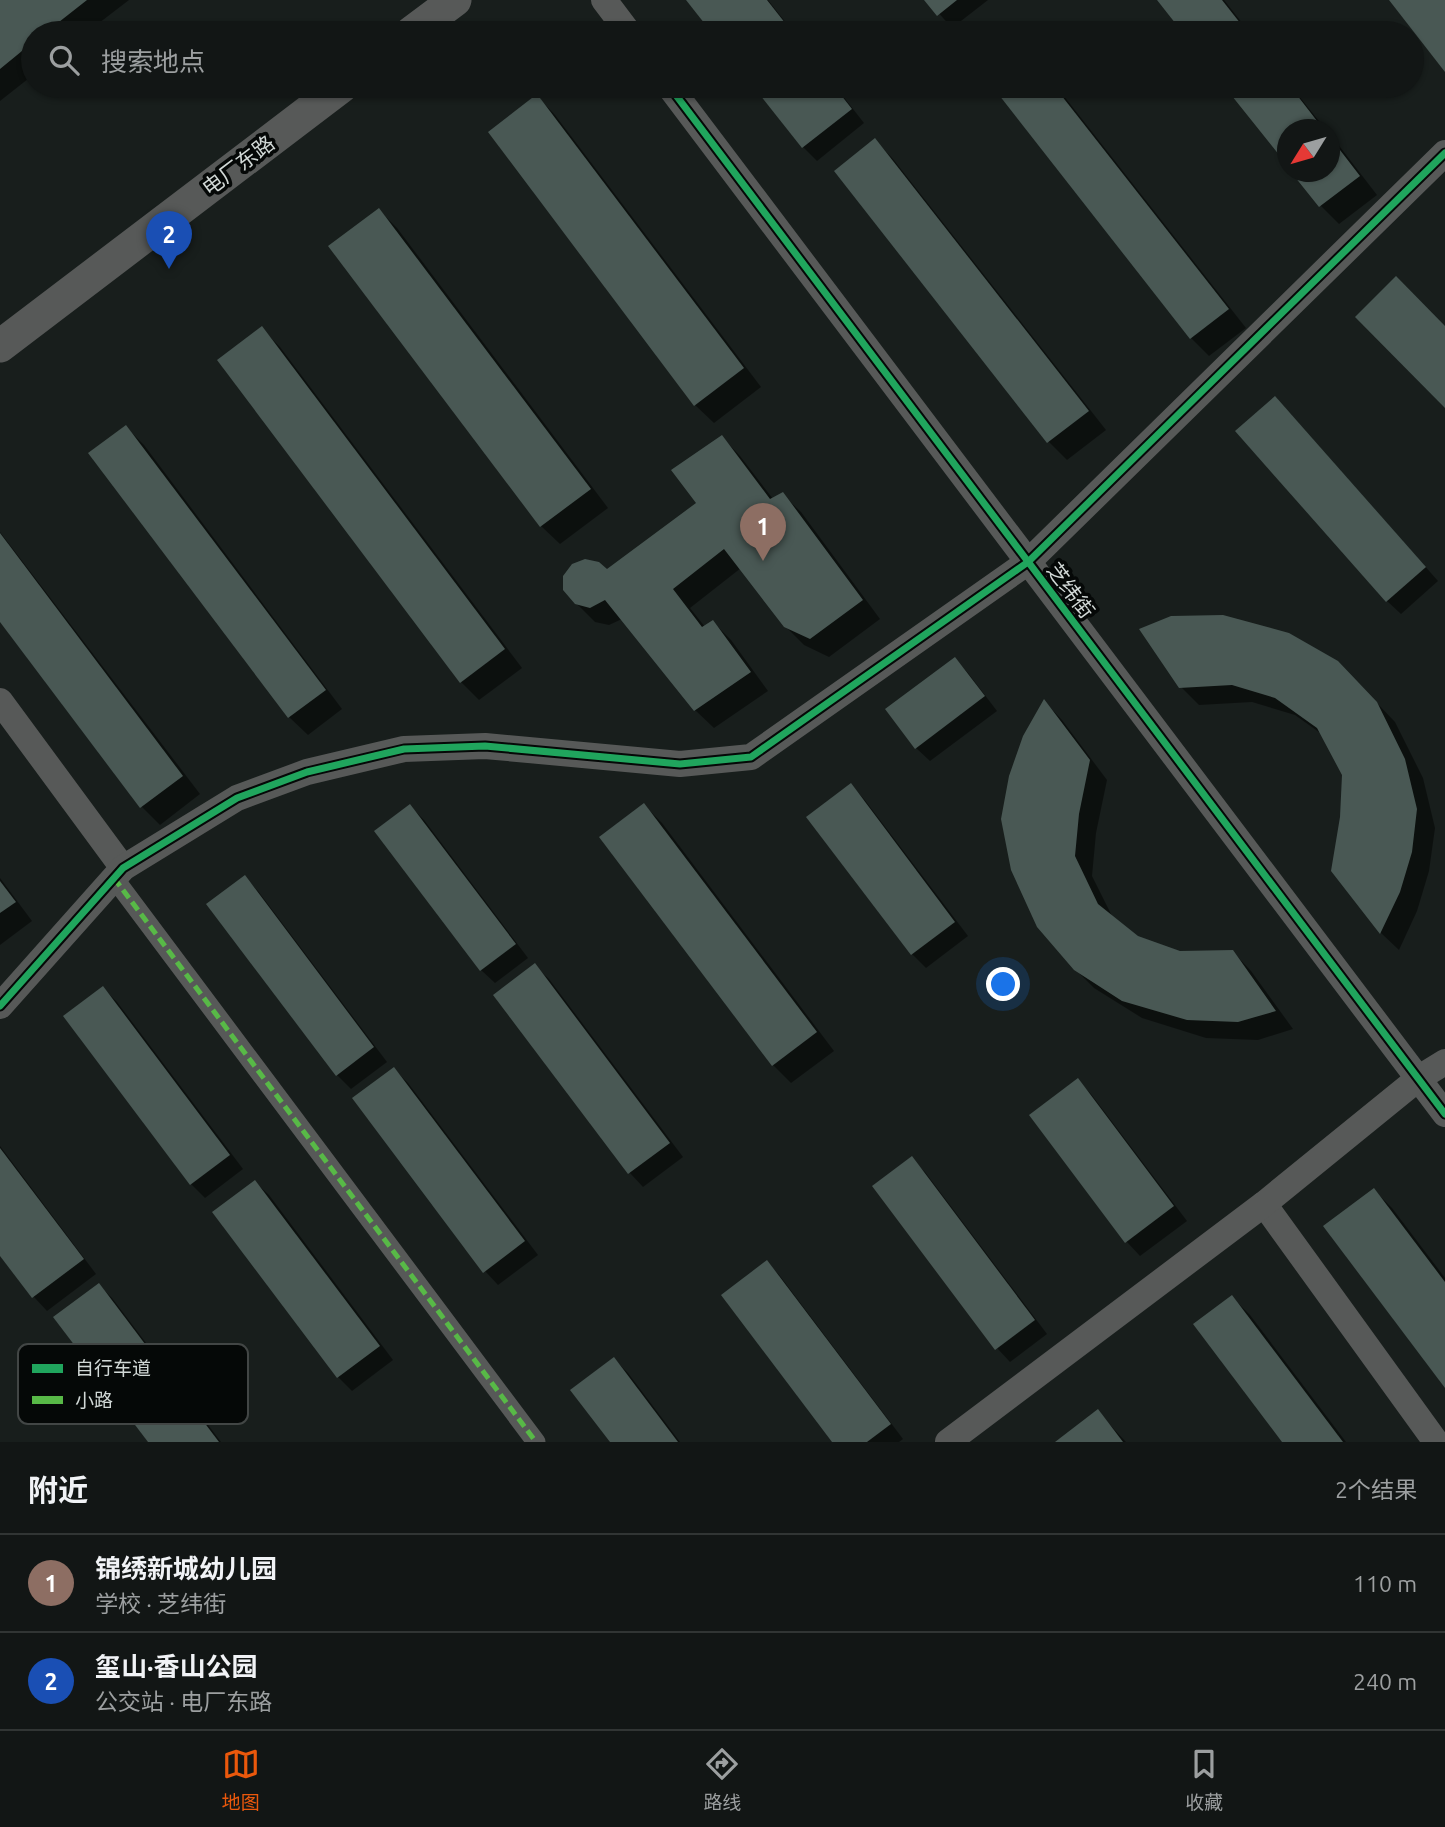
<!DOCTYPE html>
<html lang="zh">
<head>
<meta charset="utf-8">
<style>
  body { margin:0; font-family:Ubuntu,"Noto Sans SC",sans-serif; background:#1b1f1e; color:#f1f3f6 }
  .compass { position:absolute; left:1277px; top:119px; width:63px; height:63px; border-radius:50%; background:#121615; box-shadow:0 2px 5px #0004; rotate:233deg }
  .you { position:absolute; left:1004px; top:985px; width:24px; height:24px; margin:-18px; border:5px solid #fff; border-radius:50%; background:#1a73e8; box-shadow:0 0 0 10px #1a73e833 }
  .badge { display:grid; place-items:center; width:46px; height:46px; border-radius:50%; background:#ea580c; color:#fff; font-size:23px; font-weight:700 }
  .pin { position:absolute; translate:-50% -58px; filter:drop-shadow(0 2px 4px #0008) }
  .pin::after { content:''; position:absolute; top:37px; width:24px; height:21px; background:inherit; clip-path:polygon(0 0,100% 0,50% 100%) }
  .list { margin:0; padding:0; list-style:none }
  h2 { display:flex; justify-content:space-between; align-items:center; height:91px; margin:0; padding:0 28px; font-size:30px }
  h2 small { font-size:23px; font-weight:400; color:#9c9fa0 }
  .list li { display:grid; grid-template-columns:46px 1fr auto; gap:21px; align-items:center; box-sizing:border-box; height:98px; padding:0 28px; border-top:2px solid #313534 }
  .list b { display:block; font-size:26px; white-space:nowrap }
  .list p { margin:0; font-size:23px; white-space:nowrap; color:#9c9fa0 }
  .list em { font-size:23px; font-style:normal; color:#9c9fa0 }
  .icon { flex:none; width:38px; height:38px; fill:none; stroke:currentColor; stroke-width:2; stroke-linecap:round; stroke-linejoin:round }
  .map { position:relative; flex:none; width:1445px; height:1442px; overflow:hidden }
  .search { position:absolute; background:#121615; box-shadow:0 2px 5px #0004; left:21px; right:21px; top:21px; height:77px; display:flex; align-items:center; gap:18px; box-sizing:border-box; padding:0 24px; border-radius:38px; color:#9c9fa0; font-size:26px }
  .sheet { height:287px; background:#121615 }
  nav { display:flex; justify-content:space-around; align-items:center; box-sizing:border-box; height:98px; border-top:2px solid #313534; background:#121615; font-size:19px; color:#9c9fa0 }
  nav a { display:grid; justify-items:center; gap:4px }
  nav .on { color:#ea580c }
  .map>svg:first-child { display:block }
  .shadow { fill:#0007 }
  .building { fill:#495854 }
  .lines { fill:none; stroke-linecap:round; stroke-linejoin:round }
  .pedestrian { stroke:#575958; stroke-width:19 }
  .minor { stroke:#575958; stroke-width:26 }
  .tertiary { stroke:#575958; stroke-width:33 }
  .quiet { stroke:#58b947; stroke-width:5; stroke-dasharray:10 5; stroke-linecap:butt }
  .cycleway-casing { stroke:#050807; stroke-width:11 }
  .cycleway { stroke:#20a55d; stroke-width:7 }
  .labels { text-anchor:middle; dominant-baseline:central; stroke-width:7; stroke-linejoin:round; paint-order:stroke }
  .street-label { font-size:21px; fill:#d1d8d6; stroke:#050807 }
  .key { fill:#050807; stroke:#424645; stroke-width:2 }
  .key-label { font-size:19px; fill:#d1d8d6 }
</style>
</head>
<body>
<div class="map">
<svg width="1445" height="1442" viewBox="0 0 1445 1442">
  <rect width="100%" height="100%" fill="#181e1c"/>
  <g class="shadow">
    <path d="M0,0H129L86,33H33V75L0,101Z"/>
    <path d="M688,0H768L794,33H714Z"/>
    <path d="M927,0H988L952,28Z"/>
    <path d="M1159,0H1224L1250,33H1185Z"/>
    <path d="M755,86H835L864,123L817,161L803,147Z"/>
    <path d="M994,86H1056L1246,328L1209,356L1191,338Z"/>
    <path d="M1227,86H1291L1326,130H1288V164Z"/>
    <path d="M537,96L555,115L761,387L714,423L695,405Z"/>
    <path d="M1330,134L1377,195L1339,224L1321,206L1294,172H1330Z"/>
    <path d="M875,140L893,159L1106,430L1067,460L1049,442L836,171Z"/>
    <path d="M379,210L397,228L608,508L560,544L541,526L331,246Z"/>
    <path d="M262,329L280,347L522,668L479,700L461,682Z"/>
    <path d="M1289,412L1438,581L1401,614L1387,601Z"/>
    <path d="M126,427L144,445L342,709L308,735L289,717L91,453Z"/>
    <path d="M722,437L740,456L773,499L782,494L801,512L880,619L829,657L804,645L785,626L741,568L690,608L705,627L713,622L731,640L768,691L714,728L695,710L622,619L609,625L595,622L576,603L607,571L699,503Z"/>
    <path d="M0,532L200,794L160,825L142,807L0,619Z"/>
    <path d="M1141,630L1356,681L1395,722L1423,778L1435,828L1429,871L1417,911L1399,950L1381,933L1333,871L1342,817L1344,774L1323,735L1295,715L1252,702L1199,705L1181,687Z"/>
    <path d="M955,659L968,673L997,711L930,761L916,748Z"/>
    <path d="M1045,702L1062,720L1107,780L1096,833L1092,876L1113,918L1137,937L1180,953L1233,952L1251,971L1293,1029L1258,1040L1206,1038L1142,1018L1094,988L1075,969Z"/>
    <path d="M851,785L864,799L968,936L926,968L912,954L809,817Z"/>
    <path d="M644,805L662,823L834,1051L791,1083L773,1065Z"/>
    <path d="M410,806L424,820L528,958L495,983L481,970Z"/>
    <path d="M0,878L32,921L0,945Z"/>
    <path d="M245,878L258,891L387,1062L351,1089L337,1075Z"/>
    <path d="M535,966L549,979L683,1157L643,1187L630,1173L496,995Z"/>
    <path d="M103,988L117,1002L243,1169L205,1198L191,1184Z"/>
    <path d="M394,1069L408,1083L538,1255L498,1285L485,1271Z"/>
    <path d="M1077,1080L1091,1094L1187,1221L1140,1256L1127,1242L1031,1115Z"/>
    <path d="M0,1146L96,1274L47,1311L34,1297L0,1253Z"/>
    <path d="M911,1159L925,1172L1047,1334L1010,1362L997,1348Z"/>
    <path d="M255,1182L269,1195L393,1360L352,1391L338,1377L214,1213Z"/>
    <path d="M1374,1190L1392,1208L1445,1278V1385Z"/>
    <path d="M767,1262L780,1276L903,1439L899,1442H834Z"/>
    <path d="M99,1285L112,1298L221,1442H150Z"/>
    <path d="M1232,1297L1250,1315L1346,1442H1284Z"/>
    <path d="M614,1359L628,1373L680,1442H612Z"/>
    <path d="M1098,1412L1126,1442H1058Z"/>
  </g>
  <g class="building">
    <path d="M0,0H87L45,33H33V42L0,69Z"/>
    <path d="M686,0H767L793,33H712Z"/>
    <path d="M924,0H957L937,16Z"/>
    <path d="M1157,0H1222L1248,33H1183Z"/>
    <path d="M1389,0H1445V72Z"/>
    <path d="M1004,22L1013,33H990Z"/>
    <path d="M753,86H834L852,109L802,148Z"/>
    <path d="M992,86H1054L1229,309L1190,339Z"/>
    <path d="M1224,86H1290L1324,130H1288V166Z"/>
    <path d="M537,94L744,368L694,406L488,132Z"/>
    <path d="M1330,137L1360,176L1319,207L1291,172H1330Z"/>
    <path d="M875,138L1089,411L1047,443L834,171Z"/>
    <path d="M379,208L591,489L540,527L328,246Z"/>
    <path d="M1396,276L1445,326V408L1355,317Z"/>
    <path d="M262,326L505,649L460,683L217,360Z"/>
    <path d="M1275,396L1426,567L1386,602L1235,431Z"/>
    <path d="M126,425L326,690L288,718L88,453Z"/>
    <path d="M722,435L770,499L783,492L863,600L810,639L784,627L724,549L673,589L702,627L713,620L751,672L694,711L605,600L590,608L575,604L563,590V576L572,564L585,559L599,562L607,569L696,503L671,470Z"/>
    <path d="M0,533L183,776L140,808L0,622Z"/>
    <path d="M1223,615L1289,633L1338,661L1377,702L1405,759L1417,809L1412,852L1400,892L1380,934L1331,871L1340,817L1342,775L1317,728L1275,698L1232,685L1179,688L1139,629L1171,616Z"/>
    <path d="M955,657L985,696L915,749L885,709Z"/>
    <path d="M1044,699L1090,760L1079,814L1075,856L1098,904L1138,936L1180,951L1233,950L1276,1011L1238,1022L1187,1020L1122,1001L1074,970L1037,927L1011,870L1001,819L1009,776L1023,736Z"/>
    <path d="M851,783L955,922L911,955L806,817Z"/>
    <path d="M644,803L817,1032L772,1066L599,837Z"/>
    <path d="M410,804L516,944L480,971L374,831Z"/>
    <path d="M245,875L374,1047L336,1076L206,904Z"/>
    <path d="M0,881L16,902L0,913Z"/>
    <path d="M535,963L670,1143L628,1174L493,995Z"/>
    <path d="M103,986L230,1155L190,1185L63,1016Z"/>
    <path d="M394,1067L525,1241L483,1273L352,1098Z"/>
    <path d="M1078,1078L1174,1206L1125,1243L1029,1115Z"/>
    <path d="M0,1148L84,1259L32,1298L0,1256Z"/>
    <path d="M912,1156L1035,1320L995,1350L872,1186Z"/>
    <path d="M255,1180L380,1346L337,1378L212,1212Z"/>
    <path d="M1374,1188L1445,1282V1388L1323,1226Z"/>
    <path d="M767,1260L891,1424L867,1442H832L721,1295Z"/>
    <path d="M99,1283L219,1442H148L53,1317Z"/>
    <path d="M1232,1295L1343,1442H1282L1193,1324Z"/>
    <path d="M614,1357L678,1442H610L570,1390Z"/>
    <path d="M1098,1409L1123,1442H1055Z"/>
  </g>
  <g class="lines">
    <path class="pedestrian" d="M114,878L536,1442"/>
    <g class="minor">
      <path d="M604,0L629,33"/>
      <path d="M669,86L1445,1114"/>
      <path d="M0,701L123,868"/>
      <path d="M0,1006L123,868L237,798L307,772L404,749L485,746L680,764L751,757L1028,562L1445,153"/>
      <path d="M1264,1204L1436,1442"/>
      <path d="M948,1442L1264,1204L1419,1078L1445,1062"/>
    </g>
    <g class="tertiary">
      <path d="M411,33L455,0"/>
      <path d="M0,346L342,86"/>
    </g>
    <path class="quiet" d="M114,878L536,1442"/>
    <g class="cycleway-casing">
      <g id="cycleway">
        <path d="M669,86L1445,1114"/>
        <path d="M0,1006L123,868L237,798L307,772L404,749L485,746L680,764L751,757L1028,562L1445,153"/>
      </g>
    </g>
    <use href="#cycleway" class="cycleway"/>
  </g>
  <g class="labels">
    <g class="street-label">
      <text transform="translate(238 165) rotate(-37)">电厂东路</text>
      <text transform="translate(1071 590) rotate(53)">芝纬街</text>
    </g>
  </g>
  <rect x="18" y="1344" width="230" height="80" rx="10" class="key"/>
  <rect x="32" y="1364" width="31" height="9" fill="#20a55d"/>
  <rect x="32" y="1396" width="31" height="8" fill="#58b947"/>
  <g class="key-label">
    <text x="75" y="1375">自行车道</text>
    <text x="75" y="1407">小路</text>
  </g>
</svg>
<svg class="compass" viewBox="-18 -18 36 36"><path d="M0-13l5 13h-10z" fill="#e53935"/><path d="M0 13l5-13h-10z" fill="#9c9fa0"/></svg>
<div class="you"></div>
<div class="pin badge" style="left:763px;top:561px;background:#8d6e63">1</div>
<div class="pin badge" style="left:169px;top:269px;background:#1a4fb4">2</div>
<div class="search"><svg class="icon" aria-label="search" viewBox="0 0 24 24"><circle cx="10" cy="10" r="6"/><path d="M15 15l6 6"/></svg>搜索地点</div>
</div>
<section class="sheet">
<h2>附近<small>2个结果</small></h2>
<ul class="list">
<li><span class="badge" style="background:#8d6e63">1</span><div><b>锦绣新城幼儿园</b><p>学校 · 芝纬街</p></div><em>110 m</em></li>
<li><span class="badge" style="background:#1a4fb4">2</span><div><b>玺山·香山公园</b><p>公交站 · 电厂东路</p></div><em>240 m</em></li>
</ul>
</section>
<nav>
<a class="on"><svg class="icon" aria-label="map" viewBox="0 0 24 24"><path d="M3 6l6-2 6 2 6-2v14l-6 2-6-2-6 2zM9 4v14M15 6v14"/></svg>地图</a>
<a><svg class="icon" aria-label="directions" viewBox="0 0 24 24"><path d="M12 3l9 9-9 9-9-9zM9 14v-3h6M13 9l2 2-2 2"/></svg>路线</a>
<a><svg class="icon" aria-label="saved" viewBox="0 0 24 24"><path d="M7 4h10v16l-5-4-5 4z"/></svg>收藏</a>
</nav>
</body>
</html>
